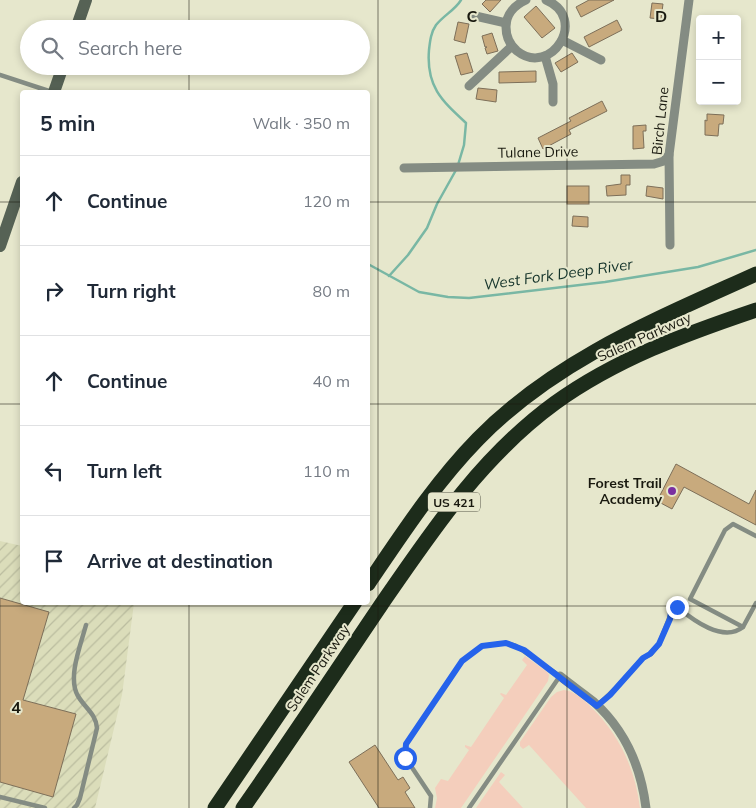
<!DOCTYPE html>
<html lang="en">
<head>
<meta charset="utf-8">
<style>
  body { margin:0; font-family:Mulish,sans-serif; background:#f6f6f7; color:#1f2937 }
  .controls { position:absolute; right:15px; top:15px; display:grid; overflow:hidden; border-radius:5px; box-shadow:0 2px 8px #0003 }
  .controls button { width:45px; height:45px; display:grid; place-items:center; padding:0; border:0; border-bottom:1px solid #e0e1e3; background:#fff; color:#1f2937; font:25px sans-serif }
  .stop { position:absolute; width:15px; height:15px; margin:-11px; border:4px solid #2563eb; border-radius:50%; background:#fff }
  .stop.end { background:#2563eb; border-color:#fff; box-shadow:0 1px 5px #0008 }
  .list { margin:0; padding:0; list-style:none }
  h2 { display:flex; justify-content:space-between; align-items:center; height:65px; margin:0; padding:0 20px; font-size:21px }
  h2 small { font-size:16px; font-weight:400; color:#747a83 }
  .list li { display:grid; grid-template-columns:32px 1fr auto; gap:15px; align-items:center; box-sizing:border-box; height:90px; padding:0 20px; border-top:1px solid #e0e1e3 }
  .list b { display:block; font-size:19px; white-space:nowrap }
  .list em { font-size:16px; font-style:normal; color:#747a83 }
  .icon { flex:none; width:28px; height:28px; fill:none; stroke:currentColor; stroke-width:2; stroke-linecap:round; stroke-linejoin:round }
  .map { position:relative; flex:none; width:756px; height:808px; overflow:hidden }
  .search { position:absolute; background:#fff; box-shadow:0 2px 8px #0003; left:20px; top:20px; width:350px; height:55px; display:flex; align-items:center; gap:12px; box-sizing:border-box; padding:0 18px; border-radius:28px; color:#747a83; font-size:19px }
  .panel { position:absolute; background:#fff; box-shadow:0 2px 8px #0003; left:20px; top:90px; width:350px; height:515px; border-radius:5px }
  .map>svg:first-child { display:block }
  .industrial { fill:url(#industrial-furrows) }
  .grass { fill:#f4cebc }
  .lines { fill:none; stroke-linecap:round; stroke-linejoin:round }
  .stream { stroke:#79b7a4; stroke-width:2.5 }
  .building { fill:#c8aa7d; stroke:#7d6f59 }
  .lane { stroke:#848c83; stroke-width:4.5 }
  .street { stroke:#848c83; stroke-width:9 }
  .secondary { stroke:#566255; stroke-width:12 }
  .highway { stroke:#1d2c1b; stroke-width:15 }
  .route { stroke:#2563eb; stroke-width:6 }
  .grid { fill:none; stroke:#19190f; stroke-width:1; stroke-opacity:0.55 }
  .poi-dot { fill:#7a2fa1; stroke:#e6e7cc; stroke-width:2 }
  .labels { text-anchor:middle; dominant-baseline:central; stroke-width:4; stroke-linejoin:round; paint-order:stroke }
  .shield { fill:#e6e7cc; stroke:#565748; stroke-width:1 }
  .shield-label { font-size:12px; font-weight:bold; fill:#19190f }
  .street-label { font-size:14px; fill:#19190f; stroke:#e6e7cc }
  .poi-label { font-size:14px; font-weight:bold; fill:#19190f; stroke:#e6e7cc; text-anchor:end }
  .water-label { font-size:15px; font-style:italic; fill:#133229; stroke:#e6e7cc }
  .grid-label { font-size:16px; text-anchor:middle; font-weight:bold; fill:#19190f; stroke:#e6e7cc; stroke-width:4; stroke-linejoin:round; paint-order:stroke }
</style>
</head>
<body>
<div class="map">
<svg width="756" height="808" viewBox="0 0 756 808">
  <defs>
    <pattern id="industrial-furrows" width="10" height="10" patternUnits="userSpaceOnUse" patternTransform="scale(1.25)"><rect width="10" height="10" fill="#dbddba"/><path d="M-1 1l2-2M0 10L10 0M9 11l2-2" fill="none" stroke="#bbbd9f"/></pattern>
  </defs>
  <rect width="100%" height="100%" fill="#e6e7cc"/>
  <path class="industrial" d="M0,541L22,546V602L134,603L122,695L95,808H0Z"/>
  <g class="grass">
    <path d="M525,656L547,672L549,675L548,681L461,808H435L437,798L435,788L441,779L448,781L469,750L465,747V745L471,747L504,698L500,694L501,693L506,695L527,665L522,660Z"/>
    <path d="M564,690C574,691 583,699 590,706C619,734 635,768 640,808H586L529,745L523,749L520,746V742L551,697L557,692Z"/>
    <path d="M501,772L505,775L499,782L523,808H476Z"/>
  </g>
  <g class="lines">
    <g class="stream">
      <path d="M458,165L464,145L466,123C441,100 426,86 429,50C430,41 431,32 436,25C444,15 455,10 461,0"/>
      <path d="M368,264L419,292L448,297L469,298L605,282L698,267L756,250"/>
      <path d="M389,276L408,255L427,228L437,204L456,170"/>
    </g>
  </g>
  <g class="building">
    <path d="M486,0H501L490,12L482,4Z"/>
    <path d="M589,0H614L581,17L576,7Z"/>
    <path d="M652,3L663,4L661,19L650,18Z"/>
    <path d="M536,6L555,28L542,38L524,17Z"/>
    <path d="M617,20L622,30L589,47L584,37Z"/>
    <path d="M458,22L469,24L465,43L454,40Z"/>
    <path d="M492,33L498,51L487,54L485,48L487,47H485L482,36Z"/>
    <path d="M467,53L473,72L461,75L455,56Z"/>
    <path d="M572,53L578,62L561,72L555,63Z"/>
    <path d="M536,71V82L499,83V72Z"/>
    <path d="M478,88L497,90L496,102L476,99Z"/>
    <path d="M602,101L607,111L569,130L571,134L543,149L538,138L571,121L569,118Z"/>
    <path d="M707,114L724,115L723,124H719L718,136L705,135V120L707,121Z"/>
    <path d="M646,125V131H643L644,148L633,149V126Z"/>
    <path d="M621,175H630V185H626V195L607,196L606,186L621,184Z"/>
    <rect x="567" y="186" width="22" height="18"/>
    <path d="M647,186L663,188V199L646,196Z"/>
    <path d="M573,216L588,217V227L572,226Z"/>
    <path d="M676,464L749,504L756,490V525L684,487L672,509L657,501Z"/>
    <path d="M0,598L49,612L23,700L76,714L53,797L0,782Z"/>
    <path d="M375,745L398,780L403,777L410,788L405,792L415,808H379L349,762Z"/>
  </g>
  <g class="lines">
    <g class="lane">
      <path d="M0,75L52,92"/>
      <path d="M756,536L733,524L725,530L690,599L743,627L756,603"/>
      <path d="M597,706L616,688L643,658L651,654L659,644L673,608L677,607C693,620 723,643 743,627"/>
      <path d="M0,797L45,808"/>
      <path d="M74,808L77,805L80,798L97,728C96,714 85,708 78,696C67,678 81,644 86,625"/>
      <path d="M430,808L431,796L405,757L406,744L462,661L482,646L506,643L516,646L560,676L469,808"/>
    </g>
    <g class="street">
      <path d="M526,0C515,5 506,14 506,27C506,36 510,45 517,51C551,78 589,18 546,0"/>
      <path d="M471,15L506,23"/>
      <path d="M562,40L601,60"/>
      <path d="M545,56L553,84V102"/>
      <path d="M469,86L512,46"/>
      <path d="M404,168L654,164L664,161L669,155"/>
      <path d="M670,245L669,155L689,0"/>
      <path d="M560,676C571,685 583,693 594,702C625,730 641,767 646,808"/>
    </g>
    <g class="secondary">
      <path d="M76,29L86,0"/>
      <path d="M54,92L63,66"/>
      <path d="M0,246L22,182"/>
    </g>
    <g class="highway">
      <path d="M368,584C402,534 435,483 478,439C555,360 657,319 756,274"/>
      <path d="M215,808L355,602"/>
      <path d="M243,808C290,741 335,673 381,605C432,531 481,457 555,403C616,359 685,334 756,310"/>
    </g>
  </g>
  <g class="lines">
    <path class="route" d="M405,758L406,744L462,661L482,646L506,643L524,650L597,706L610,695L643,658L650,654L659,644L670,619L671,612L673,608L677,607"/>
  </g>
  <path class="grid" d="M189,0V29M378,0V808M567,0V808M189,66V92M0,202H22M368,202H756M0,404H22M368,404H756M189,602V808M0,606H756"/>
  <circle class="poi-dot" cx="672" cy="491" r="5"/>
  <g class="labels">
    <rect class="shield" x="428" y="492.5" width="52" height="19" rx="4"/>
    <g class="shield-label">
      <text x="454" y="502">US 421</text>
    </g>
    <g class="street-label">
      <text transform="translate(660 121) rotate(-84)">Birch Lane</text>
      <text transform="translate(538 152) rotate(-1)">Tulane Drive</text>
      <text transform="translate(644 337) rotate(-24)">Salem Parkway</text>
      <text transform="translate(318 668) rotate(-56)">Salem Parkway</text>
    </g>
    <g class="poi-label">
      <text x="662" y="483">Forest Trail<tspan x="662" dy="16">Academy</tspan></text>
    </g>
    <g class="water-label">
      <text transform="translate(558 274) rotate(-8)">West Fork Deep River</text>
    </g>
  </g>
  <g class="grid-label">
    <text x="472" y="22">C</text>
    <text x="661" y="22">D</text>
    <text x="16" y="713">4</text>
  </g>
</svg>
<div class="controls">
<button>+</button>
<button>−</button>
</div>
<div class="stop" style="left:405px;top:758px"></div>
<div class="stop end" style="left:677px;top:607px"></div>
<div class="search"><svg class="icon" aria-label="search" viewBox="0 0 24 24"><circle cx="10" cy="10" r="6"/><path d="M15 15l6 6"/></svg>Search here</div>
<section class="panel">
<h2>5 min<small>Walk · 350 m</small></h2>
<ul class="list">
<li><svg class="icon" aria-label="ahead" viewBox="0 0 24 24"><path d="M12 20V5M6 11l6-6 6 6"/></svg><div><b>Continue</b></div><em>120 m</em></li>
<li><svg class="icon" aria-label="right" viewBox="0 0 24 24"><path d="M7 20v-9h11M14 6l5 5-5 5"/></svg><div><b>Turn right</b></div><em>80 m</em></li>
<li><svg class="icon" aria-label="ahead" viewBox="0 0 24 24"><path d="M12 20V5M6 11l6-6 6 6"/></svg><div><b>Continue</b></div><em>40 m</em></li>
<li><svg class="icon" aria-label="left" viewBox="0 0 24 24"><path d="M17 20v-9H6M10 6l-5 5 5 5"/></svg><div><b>Turn left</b></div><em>110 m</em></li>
<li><svg class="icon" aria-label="arrive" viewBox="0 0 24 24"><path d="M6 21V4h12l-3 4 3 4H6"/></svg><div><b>Arrive at destination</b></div></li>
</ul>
</section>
</div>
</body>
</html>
